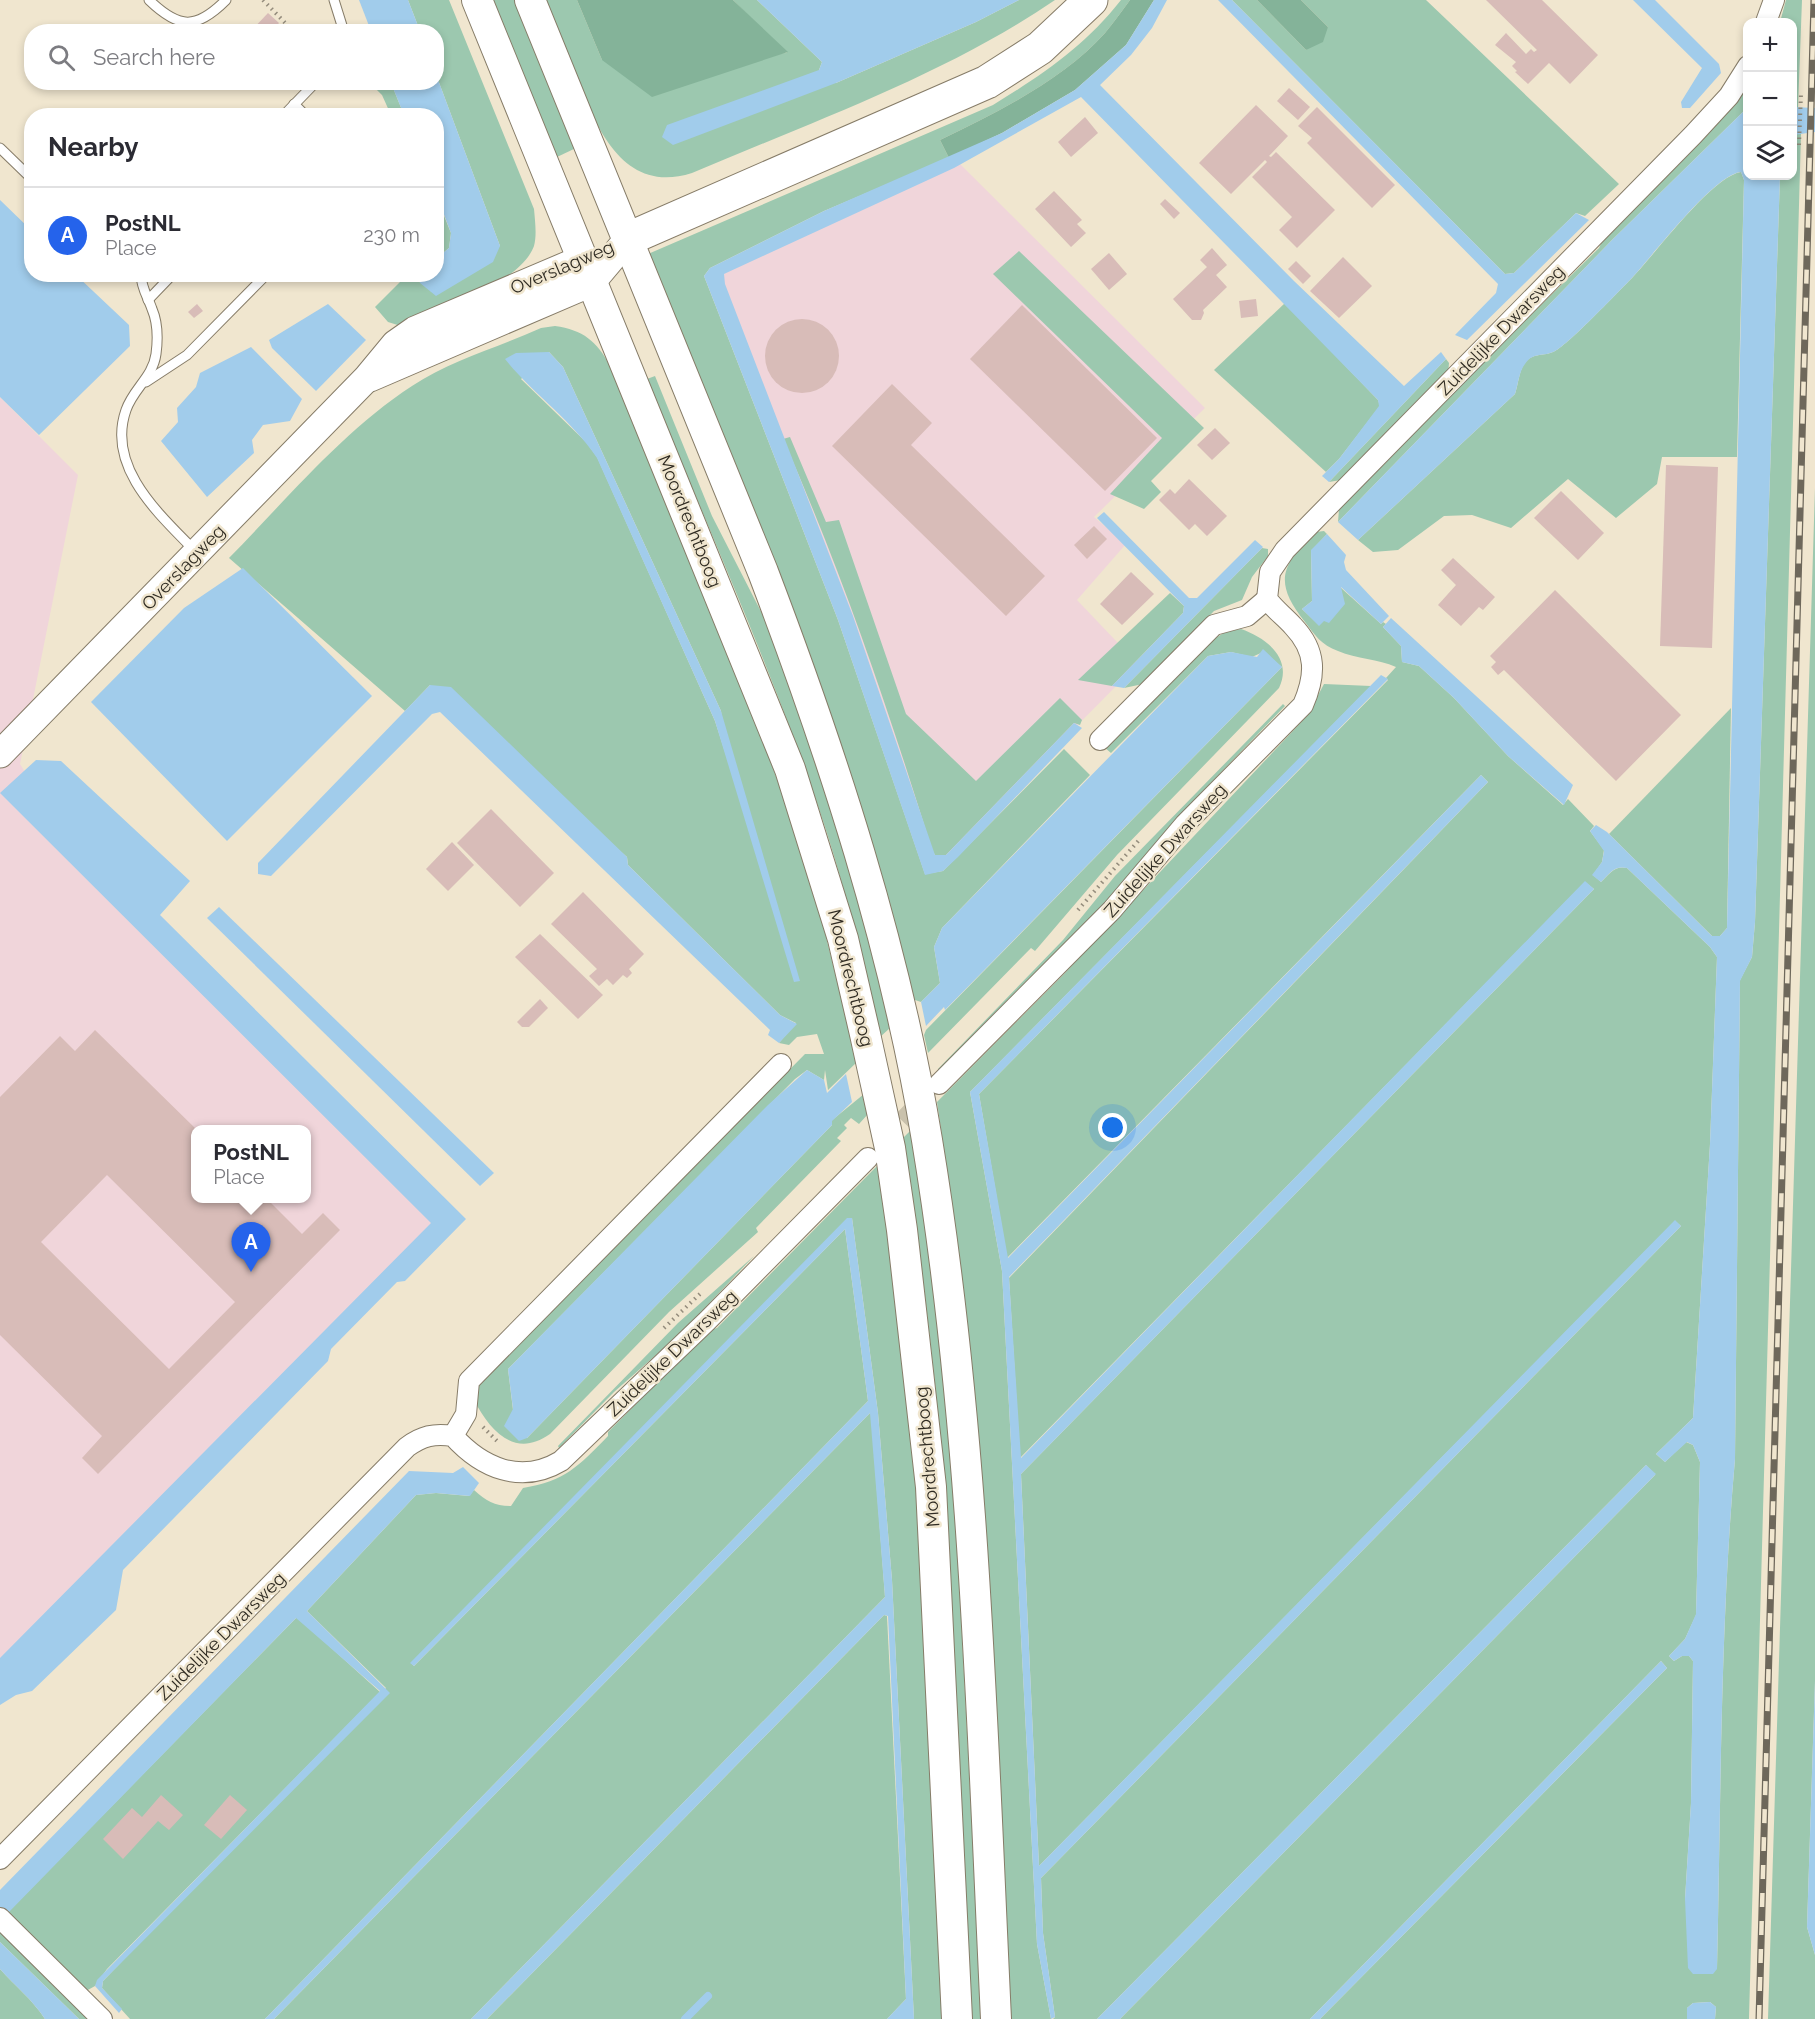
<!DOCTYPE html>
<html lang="en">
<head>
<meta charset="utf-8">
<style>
  body { margin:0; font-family:Raleway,sans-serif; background:#f7f7f7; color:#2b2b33 }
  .controls { position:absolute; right:18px; top:18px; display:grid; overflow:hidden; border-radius:12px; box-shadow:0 3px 9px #0003 }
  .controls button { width:54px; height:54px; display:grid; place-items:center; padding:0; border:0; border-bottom:2px solid #e1e1e2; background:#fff; color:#2b2b33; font:30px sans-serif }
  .you { position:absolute; left:1113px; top:1128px; width:21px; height:21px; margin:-15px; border:4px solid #fff; border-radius:50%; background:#1a73e8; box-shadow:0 0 0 9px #1a73e833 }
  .badge { display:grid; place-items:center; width:39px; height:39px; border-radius:50%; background:#2563eb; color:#fff; font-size:20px; font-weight:700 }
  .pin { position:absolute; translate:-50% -50px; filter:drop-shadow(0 2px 3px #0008) }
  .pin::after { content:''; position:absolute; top:32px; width:21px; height:18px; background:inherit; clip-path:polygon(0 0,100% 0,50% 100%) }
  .popup { position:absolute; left:191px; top:1125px; width:120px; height:78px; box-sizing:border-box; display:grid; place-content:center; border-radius:12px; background:#fff; filter:drop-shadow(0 2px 4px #0005); font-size:20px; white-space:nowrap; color:#7c7c81 }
  .popup b { font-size:22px; color:#2b2b33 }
  .popup::after { content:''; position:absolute; left:50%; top:100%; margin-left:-12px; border:12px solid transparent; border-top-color:#fff }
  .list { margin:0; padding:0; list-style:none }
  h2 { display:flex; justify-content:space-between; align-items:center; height:78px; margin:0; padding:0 24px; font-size:26px }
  h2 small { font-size:20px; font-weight:400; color:#7c7c81 }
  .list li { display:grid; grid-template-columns:39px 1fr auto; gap:18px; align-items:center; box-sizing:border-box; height:96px; padding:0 24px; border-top:2px solid #e1e1e2 }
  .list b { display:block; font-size:22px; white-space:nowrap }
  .list p { margin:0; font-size:20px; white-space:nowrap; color:#7c7c81 }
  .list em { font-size:20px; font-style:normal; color:#7c7c81 }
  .icon { flex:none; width:33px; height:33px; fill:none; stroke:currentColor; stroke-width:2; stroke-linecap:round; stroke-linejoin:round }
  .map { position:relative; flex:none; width:1815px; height:2019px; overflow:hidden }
  .search { position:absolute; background:#fff; box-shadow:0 3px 9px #0003; left:24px; top:24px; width:420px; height:66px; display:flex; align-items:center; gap:15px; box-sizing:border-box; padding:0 21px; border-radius:24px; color:#7c7c81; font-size:22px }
  .panel { position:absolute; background:#fff; box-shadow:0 3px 9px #0003; left:24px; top:108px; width:420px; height:174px; border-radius:24px }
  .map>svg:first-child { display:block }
  .industrial { fill:#f0d5da; fill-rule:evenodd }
  .green { fill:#9cc8af; fill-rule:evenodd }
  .forest { fill:#84b399 }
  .water { fill:#a1cceb }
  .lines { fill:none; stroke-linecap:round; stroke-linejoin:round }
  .stream { stroke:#a1cceb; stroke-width:8 }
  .building { fill:#d8bcb8; fill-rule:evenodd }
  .street-tunnel { stroke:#c9c1ac; stroke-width:20; stroke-dasharray:20 10; stroke-linecap:butt }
  .lane-casing { stroke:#867c68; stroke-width:11 }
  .street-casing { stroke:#867c68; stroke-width:22 }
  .secondary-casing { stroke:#867c68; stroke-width:29 }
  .primary-casing { stroke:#867c68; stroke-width:32 }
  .highway-casing { stroke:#867c68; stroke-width:35 }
  .path { stroke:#948c7c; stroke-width:4; stroke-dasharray:1.5 4.5; stroke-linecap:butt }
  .lane { stroke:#fff; stroke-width:9 }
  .street { stroke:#fff; stroke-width:20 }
  .secondary { stroke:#fff; stroke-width:27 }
  .primary { stroke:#fff; stroke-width:30 }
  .highway { stroke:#fff; stroke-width:33 }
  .rail-casing { stroke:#6e685b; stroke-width:7 }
  .rail { stroke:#f0e6cf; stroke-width:4.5; stroke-dasharray:14; stroke-linecap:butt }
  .labels { text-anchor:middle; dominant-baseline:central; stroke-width:5; stroke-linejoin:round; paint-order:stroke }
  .street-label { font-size:18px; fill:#2f2b22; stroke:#f0e6cf }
</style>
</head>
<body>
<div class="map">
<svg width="1815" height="2019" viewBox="0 0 1815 2019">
  <rect width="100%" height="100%" fill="#f0e6cf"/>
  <g class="industrial">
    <path d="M956,160L1205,408L1094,517L1126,544L1077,600L1138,664L940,864L712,276Z"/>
    <path d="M0,397L78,475L20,764L35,788L457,1217L0,1684ZM196,1130H306V1198H196Z"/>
  </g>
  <g class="green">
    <path d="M408,0H449L534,209C535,221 537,235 534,246C520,284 439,310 404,327L388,322L375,307L407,275H419L420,283L500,246L437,77L436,32L420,31Z"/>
    <path d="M492,0H515L576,148L557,157Z"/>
    <path d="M545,0H577L602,60L787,53L733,0H757L822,62L819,70L836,83L976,22L1019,0H1055C945,75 814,121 692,173C623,195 597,128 576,77C566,51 556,26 545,0Z"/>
    <path d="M1121,0H1130C1122,11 1114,22 1105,33C1063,80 996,113 940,140L949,158L824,211L710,268L704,276L838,620L925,874L943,871L1064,749L1090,775L942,928L934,947L940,983L921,1002L912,999C882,895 857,788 820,685C769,539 708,397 648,254L993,105C1042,75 1085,46 1121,0Z"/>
    <path d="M1232,0H1257L1306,50L1328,27L1301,0H1426L1619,184L1585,216L1576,213L1514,273L1505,274Z"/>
    <path d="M1786,0H1802L1798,108L1793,107L1792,22H1780Z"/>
    <path d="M370,83H391L404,115H391L382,95Z"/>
    <path d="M1747,89V108L1612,240L1338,522L1339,509L1427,417L1599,248L1605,235Z"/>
    <path d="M1797,133H1801L1749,2019H1715L1716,2007L1710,2002L1693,2003L1687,2008V2019H1320L1667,1668L1661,1661L1310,2019H1120L1655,1475L1646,1465L1097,2019H1053L1055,2017L1043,1933L1041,1878L1681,1226L1675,1221L1039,1866L1021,1474L1594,889L1585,882L1020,1458L1009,1278L1488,782L1481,775L1007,1258L979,1094L1388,680L1386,678L1396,667C1378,659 1357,659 1338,651C1321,645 1315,635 1305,622C1273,582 1281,565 1316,532L1324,531L1327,534L1311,551L1312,601L1302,609L1319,625L1340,587L1381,624L1383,622L1386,624L1383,627L1401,646L1402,662L1419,666L1454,698L1508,756L1563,805L1568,799L1594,826L1590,831L1604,850L1602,862L1593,875L1601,882C1609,874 1615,865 1627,868L1710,947L1717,957L1710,1144L1693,1418L1656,1454L1665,1462L1686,1442L1693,1445L1700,1462L1696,1615L1685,1639L1669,1656L1674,1661L1682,1656H1689L1693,1661L1691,1803L1685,1899L1717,1969C1721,1799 1720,1628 1735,1459L1740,980L1752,957L1755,922L1780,176H1792L1793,135Z"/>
    <path d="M1741,172L1744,180L1737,457H1662L1657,484L1616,518L1568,479L1511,528L1472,515L1444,516L1398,550L1373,552L1358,540L1515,394C1518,385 1519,372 1524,364C1533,352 1541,357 1553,352C1566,347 1617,293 1630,280C1653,257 1712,176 1741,172Z"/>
    <path d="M436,196L451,233L449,248L437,258Z"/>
    <path d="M1019,251L1204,428L1151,481L1161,492L1144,509L1110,494L1162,438L993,274Z"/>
    <path d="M1285,303L1378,400L1380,406L1339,459L1326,472L1214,370Z"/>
    <path d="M555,326C583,330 597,341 610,366L750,702L812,880L857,1062L828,1090L825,1070L824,1080L807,1070L795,1079L508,1369L513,1410L523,1437L527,1438L832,1125L831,1121L864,1094L868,1114L859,1124L851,1118L844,1125L847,1128L837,1138L841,1141L756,1228L758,1232L669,1312L550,1434C515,1459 490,1431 474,1400L478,1385L805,1054H824L817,1034L797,1037L789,1045L779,1043L796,1023L780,1015L628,865L627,857L430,685L405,711L229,558C287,499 343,431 412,386C451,360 499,347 541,328ZM549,352L563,367L721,711L725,752L715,721L597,457L586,442L521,379Z"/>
    <path d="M1446,359L1449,363L1448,375L1341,480L1329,482Z"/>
    <path d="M655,376L712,516L773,635L828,795L874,958L890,1028L880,1037C862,957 843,878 816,800C767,658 704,519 647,379Z"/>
    <path d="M790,437L826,522L839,520L906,714L976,781L1060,698L1082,720L1080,725L1074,723L946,855H935L932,850C889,711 842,572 783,439Z"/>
    <path d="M1815,488V1681L1807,1927L1815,1955V2019H1768Z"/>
    <path d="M1262,548L1268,549V556L1252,577L1242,600L1214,611L1143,684L1124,688Z"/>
    <path d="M1170,593L1184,606L1183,613L1112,686L1078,680Z"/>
    <path d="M1241,629C1267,638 1293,659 1279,688L1117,855L1035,951L1031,948L928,1053L924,1035L926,1030L1282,667L1263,652L1252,657L1231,652L1208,656L1111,753L1104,747L1205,645L1225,632Z"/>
    <path d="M1324,684L1371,686L970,1092L1002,1271L1037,1944L1051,2019H1010C1000,1810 991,1600 974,1391C966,1295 951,1198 937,1102L1064,974L1307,716Z"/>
    <path d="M1283,704L1285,706L1178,817L1111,897L939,1075L938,1069L1063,940L1115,876Z"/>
    <path d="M1731,708L1727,928L1720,936H1712L1609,834Z"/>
    <path d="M911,1130L936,1293L954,1483L982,2019H971L936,1392L925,1296L901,1140Z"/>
    <path d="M878,1165C926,1446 929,1735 943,2019H914L892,1580L878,1413L852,1218L411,1663L414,1666L845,1229L868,1401L265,2019H130L102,1988L103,1981L386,1688L307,1611L416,1495L436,1493L469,1496L474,1490C486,1501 495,1506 511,1506L523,1488C565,1481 579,1466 608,1436V1432L710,1330L717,1328Z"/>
    <path d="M754,1256L699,1314V1317L614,1392L559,1448L558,1446L678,1323Z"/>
    <path d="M871,1412L885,1597L471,2019H274Z"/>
    <path d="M884,1615L887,1616L906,1999L887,2019H487Z"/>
    <path d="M297,1617L380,1692L107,1969L95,1986L86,1991L5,1910L9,1911Z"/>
    <path d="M0,1927L94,2019H79L0,1942Z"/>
    <path d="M0,1969C15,1986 32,1999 45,2019H0Z"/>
  </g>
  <g class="forest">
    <path d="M577,0H733L788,52L652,97L602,60Z"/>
    <path d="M1130,0H1154L1126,45L1075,90L1002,133L949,158L940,140C996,113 1063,80 1105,33C1114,22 1122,11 1130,0Z"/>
    <path d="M1257,0H1301L1328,27L1323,42L1306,50Z"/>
  </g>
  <g class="water">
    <path d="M359,0H408L420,31H371Z"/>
    <path d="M757,0H1019L976,22L836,83L673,145L662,137L667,125L819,70L822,62Z"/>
    <path d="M1154,0H1167L1152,28L1131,55L1100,85L1294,281L1404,386L1441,352L1446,359L1329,482L1322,476L1339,459L1379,406L1378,400L1081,97L954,168L724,274L725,284L853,616L935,855H946L1074,723L1082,728L958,857L943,871L925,875L838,620L704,276L710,268L824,211L1002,133L1075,90L1126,45Z"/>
    <path d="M1218,0H1232L1505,274L1514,273L1576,213L1589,220L1467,340L1455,335L1496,293L1498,284Z"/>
    <path d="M1633,0H1655L1719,64L1721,73L1690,108H1682L1681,102L1702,68Z"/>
    <path d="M437,77L500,246L493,262L436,296L420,283L419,276L436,274L437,258L449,248L451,233L437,196L436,116L404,115L391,83L436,82Z"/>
    <path d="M1793,107L1815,108V132L1793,135Z"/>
    <path d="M1747,108L1748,176H1780L1755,922L1752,957L1740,981L1735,1459C1720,1628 1721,1799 1717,1969L1713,1974H1693L1688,1968L1685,1899L1691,1803L1693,1661L1689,1656H1682L1674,1661L1669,1656L1685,1639L1696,1614L1700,1462L1693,1445L1687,1442L1665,1462L1656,1454L1693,1418L1710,1144L1717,957L1710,947L1627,868C1614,865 1609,874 1601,882L1592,875L1602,862L1604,851L1590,831L1596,825L1607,832L1712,936H1720L1727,928L1744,180L1741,172C1714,174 1652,257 1630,280C1617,293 1566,347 1553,352C1541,357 1533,352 1525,364C1519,371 1518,385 1515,394L1358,540L1338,522L1612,240Z"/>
    <path d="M0,200L31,230L32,274L76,275L129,325L130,346L39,435L0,397Z"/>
    <path d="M328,304L366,340L316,391L272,348L269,340Z"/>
    <path d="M251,347L302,399L290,421L263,425L252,440L254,453L207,497L161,441L178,422L177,408L196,387L200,373Z"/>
    <path d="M549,352L563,367L721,711L800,981L794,982L715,721L597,458C572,420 533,394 505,359L516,353Z"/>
    <path d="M1104,512L1189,598H1197L1255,540L1263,547L1124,688L1112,686L1183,613L1184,606L1097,518Z"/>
    <path d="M1327,534L1346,555L1344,562L1346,570L1389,616L1381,624L1341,587L1345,604L1329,623L1324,621L1319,626L1302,609L1312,601L1311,550Z"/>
    <path d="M243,568L372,696L227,841L91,702L184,608Z"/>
    <path d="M1391,618L1573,785L1564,805L1508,756L1454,698L1419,666L1402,662L1401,646L1383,627Z"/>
    <path d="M1263,649L1282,667L945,1010L944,1007L926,1026L921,1002L940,983L934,947L942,928L1208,656L1231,652L1257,657Z"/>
    <path d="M1381,675L1388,679L979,1094L1008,1258L1481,775L1488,782L1009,1277L1021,1458L1585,881L1594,889L1021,1474L1039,1866L1675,1220L1681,1226L1041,1878L1043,1933L1055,2017L1051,2019L1037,1944L1002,1271L970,1092Z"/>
    <path d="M430,685L451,687L627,857L628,865L780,1015L797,1024L779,1043L768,1035L770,1030L440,712L432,714L271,876L258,874V863Z"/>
    <path d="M36,760L61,761L190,881L160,915L466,1219L405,1281L397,1282L331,1349L328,1361L123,1570L116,1610L32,1691L16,1695L0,1705V1658L431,1223L0,793Z"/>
    <path d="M219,907L494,1173L480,1186L207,918Z"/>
    <path d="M807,1070L824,1080L827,1093L846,1074L852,1102L832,1121V1125L527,1438L519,1441L504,1426L513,1409L508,1369L768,1105Z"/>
    <path d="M847,1218H852L878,1413L892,1580L914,2019H887L906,1999L888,1616L884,1615L487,2019H471L885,1597L870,1413L274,2019H265L868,1401L845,1229L414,1666L410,1663Z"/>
    <path d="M1646,1465L1656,1474L1120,2019H1097Z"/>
    <path d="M463,1467L479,1483L470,1496L436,1493L416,1495L307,1611L390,1693L103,1981L102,1988L122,2009L119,2013L95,1986L97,1980L380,1691L296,1618L9,1912L5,1910L0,1916V1890L409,1471L453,1473Z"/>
    <path d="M1661,1661L1667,1668L1320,2019H1310Z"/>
    <path d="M1815,1681V1955L1807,1927Z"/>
    <path d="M0,1942L79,2019H45C32,1999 15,1986 0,1969Z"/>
    <path d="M1710,2002L1716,2007L1715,2019H1687V2008L1693,2003Z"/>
  </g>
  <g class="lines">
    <path class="stream" d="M685,2019L708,1996"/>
  </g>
  <g class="building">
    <path d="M1486,0H1542L1598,55L1570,84L1549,63L1528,84L1515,72L1517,71L1512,66L1516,62L1495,45L1506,33L1526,54L1531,49L1534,52L1537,50Z"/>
    <path d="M268,13L279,23L271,32H250Z"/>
    <path d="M1289,88L1310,107L1298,120L1277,101Z"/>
    <path d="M1256,105L1288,136L1269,156L1271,157L1276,152L1335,210L1297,248L1279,230L1292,217L1252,177L1267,162L1265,160L1231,194L1199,163Z"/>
    <path d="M1317,107L1395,185L1372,208L1307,143L1312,138L1298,126Z"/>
    <path d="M1085,117L1098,133L1071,157L1058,142Z"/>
    <path d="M1054,191L1082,220L1077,224L1086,233L1071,247L1035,209Z"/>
    <path d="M1165,199L1180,213L1174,219L1160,204Z"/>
    <path d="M1212,248L1227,265L1216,275L1227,287L1203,310L1204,313L1201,320H1192L1173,299L1207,267L1200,260Z"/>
    <path d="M1109,253L1127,274L1109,290L1091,269Z"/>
    <path d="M1343,257L1372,286L1339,318L1310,291Z"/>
    <path d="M1296,261L1311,276L1303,284L1288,269Z"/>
    <path d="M1256,299L1258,316L1241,318L1239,301Z"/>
    <path d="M197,304L203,311L194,318L188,312Z"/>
    <path d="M1022,305L1157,438L1105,491L970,359Z"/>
    <circle cx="802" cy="356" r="37"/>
    <path d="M892,384L932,423L911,445L1045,576L1006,616L832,446Z"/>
    <path d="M1215,428L1230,443L1212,460L1197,445Z"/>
    <path d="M1666,465L1718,467L1712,648L1660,646Z"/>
    <path d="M1189,479L1227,516L1207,536L1195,524L1189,530L1159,500L1170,489L1175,494Z"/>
    <path d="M1561,491L1604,533L1578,560L1534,518Z"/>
    <path d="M1094,526L1107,539L1087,559L1074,545Z"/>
    <path d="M1453,558L1495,597L1483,610L1479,607L1461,626L1438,605L1456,585L1441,570Z"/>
    <path d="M1131,572L1154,594L1122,625L1100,604Z"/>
    <path d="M1555,590L1681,715L1616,781L1504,670L1498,675L1491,667L1496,662L1490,656Z"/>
    <path d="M491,809L554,873L520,907L457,843Z"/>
    <path d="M452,842L474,865L448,891L426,869Z"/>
    <path d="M583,892L644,954L629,969L632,973L627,978L623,975L613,985L607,979L599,986L589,976L597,969L551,924Z"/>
    <path d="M540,934L603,995L578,1019L515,957Z"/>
    <path d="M540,999L548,1008L529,1027H522L517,1022Z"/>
    <path d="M95,1030L196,1129V1198H266L302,1234L323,1213L340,1230L98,1474L82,1458L102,1436L0,1335V1097L60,1036L75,1051ZM107,1175L235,1302L169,1369L41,1242Z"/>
    <path d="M161,1795L183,1815L169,1830L158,1821L123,1859L103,1839L132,1808L142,1817Z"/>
    <path d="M230,1795L247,1810L221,1839L204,1825Z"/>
  </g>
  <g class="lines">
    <path class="street-tunnel" d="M882,1143L924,1099"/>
    <g class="lane-casing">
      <g id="lane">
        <path d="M149,0C179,29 196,30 226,0"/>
        <path d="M334,0L344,32"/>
        <path d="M294,104L306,116"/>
        <path d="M283,116L316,82"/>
        <path d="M0,148L32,179"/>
        <path d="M141,274C141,288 148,297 152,309C158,323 158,339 156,354C153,377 133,389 126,410C106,467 159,514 194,550"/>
        <path d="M148,300L173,274"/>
        <path d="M146,382L187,355L267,274"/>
      </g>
    </g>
    <g class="street-casing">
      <g id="street">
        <path d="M1766,22L1774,0"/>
        <path d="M1100,740L1214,625L1247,616L1267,599"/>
        <path d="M939,1084L1112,910L1185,824L1303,705C1316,675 1317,651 1293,626C1284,616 1275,610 1267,599L1270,572L1285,550L1693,135L1729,96L1748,66"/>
        <path d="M453,1436L466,1414L469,1381L781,1064"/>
        <path d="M0,1859L407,1447C422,1436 434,1433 453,1436C482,1468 521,1485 561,1461L707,1321L868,1158"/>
        <path d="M0,1918L102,2019"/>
      </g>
    </g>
    <g class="secondary-casing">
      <g id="secondary">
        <path d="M370,378L591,283L628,239"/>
        <path d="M0,754L366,379L395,344L415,330L582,259"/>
      </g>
    </g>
    <g class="primary-casing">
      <g id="primary">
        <path d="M477,0L790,769L843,939L865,1034L890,1148L902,1230L931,1487L957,2019"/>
        <path d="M530,0L763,572C833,756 895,946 927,1140C975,1431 982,1726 996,2019"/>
      </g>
    </g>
    <g class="highway-casing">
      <path id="highway" d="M628,239L987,82L1040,48L1091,0"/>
    </g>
    <g class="path">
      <path d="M263,0L294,32"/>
      <path d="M1799,145L1801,94"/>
      <path d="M1078,910L1140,839"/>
      <path d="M664,1328L702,1292"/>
      <path d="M483,1427L497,1441"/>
    </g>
    <use href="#lane" class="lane"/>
    <use href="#street" class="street"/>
    <use href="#secondary" class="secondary"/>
    <use href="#primary" class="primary"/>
    <use href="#highway" class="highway"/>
    <g class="rail-casing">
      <path id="rail" d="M1759,2019L1814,0"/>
    </g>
    <use href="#rail" class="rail"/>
  </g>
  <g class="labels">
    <g class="street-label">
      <text transform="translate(562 267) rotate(-23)">Overslagweg</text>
      <text transform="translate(1501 330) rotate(-46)">Zuidelijke Dwarsweg</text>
      <text transform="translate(690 521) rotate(68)">Moordrechtboog</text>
      <text transform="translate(183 567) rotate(-46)">Overslagweg</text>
      <text transform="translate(1165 850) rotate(-48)">Zuidelijke Dwarsweg</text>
      <text transform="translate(851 978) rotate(76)">Moordrechtboog</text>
      <text transform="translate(672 1353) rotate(-44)">Zuidelijke Dwarsweg</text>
      <text transform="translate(927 1457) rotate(-95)">Moordrechtboog</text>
      <text transform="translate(221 1636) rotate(-45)">Zuidelijke Dwarsweg</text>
    </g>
  </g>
</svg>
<div class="controls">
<button>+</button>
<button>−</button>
<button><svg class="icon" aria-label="layers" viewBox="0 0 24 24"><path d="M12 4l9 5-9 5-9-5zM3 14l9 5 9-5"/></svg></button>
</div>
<div class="you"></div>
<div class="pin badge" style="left:251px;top:1272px">A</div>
<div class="popup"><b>PostNL</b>Place</div>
<div class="search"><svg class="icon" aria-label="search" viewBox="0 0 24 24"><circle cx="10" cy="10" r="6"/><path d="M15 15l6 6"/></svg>Search here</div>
<section class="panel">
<h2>Nearby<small></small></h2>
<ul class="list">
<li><span class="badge">A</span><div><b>PostNL</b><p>Place</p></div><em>230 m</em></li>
</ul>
</section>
</div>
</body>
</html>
